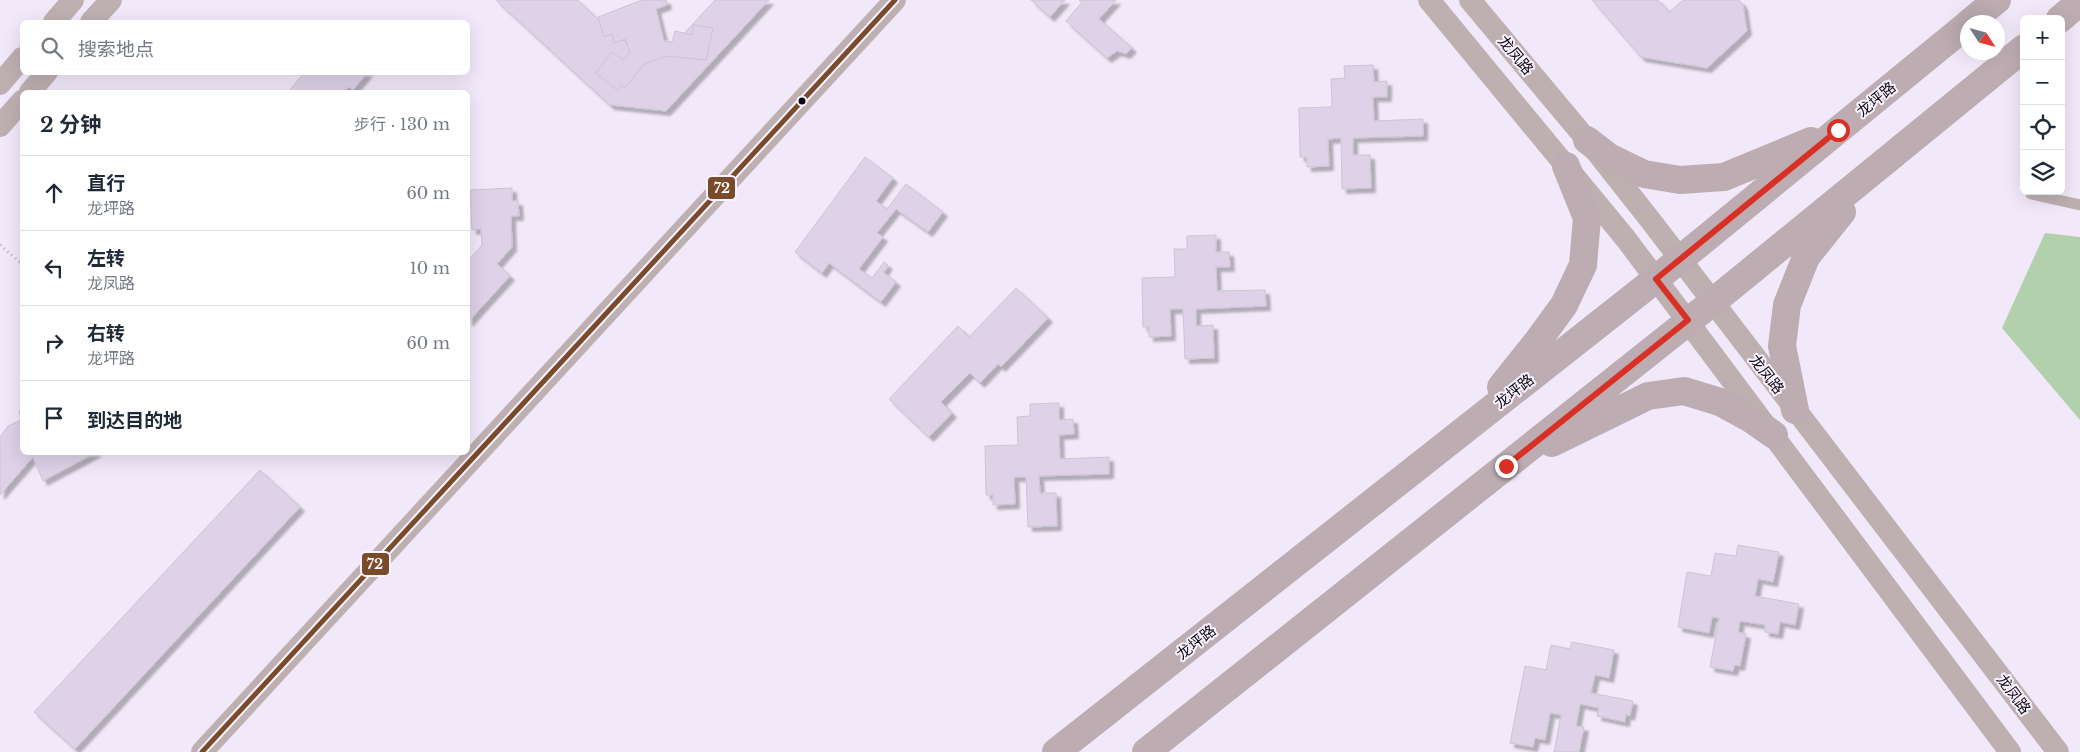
<!DOCTYPE html>
<html lang="zh">
<head>
<meta charset="utf-8">
<style>
  body { margin:0; font-family:"Libre Baskerville","Noto Sans SC",serif; background:#f2f2f3; color:#1f2937 }
  .controls { position:absolute; right:15px; top:15px; display:grid; overflow:hidden; border-radius:8px; box-shadow:0 5px 20px #0002 }
  .controls button { width:45px; height:45px; display:grid; place-items:center; padding:0; border:0; border-bottom:1px solid #e0e1e3; background:#fff; color:#1f2937; font:25px sans-serif }
  .compass { position:absolute; left:1960px; top:15px; width:45px; height:45px; border-radius:50%; background:#fff; box-shadow:0 5px 20px #0002; rotate:126deg }
  .stop { position:absolute; width:15px; height:15px; margin:-11px; border:4px solid #d93025; border-radius:50%; background:#fff }
  .stop.end { background:#d93025; border-color:#fff; box-shadow:0 1px 5px #0008 }
  .list { margin:0; padding:0; list-style:none }
  h2 { display:flex; justify-content:space-between; align-items:center; height:65px; margin:0; padding:0 20px; font-size:21px }
  h2 small { font-size:16px; font-weight:400; color:#747a83 }
  .list li { display:grid; grid-template-columns:32px 1fr auto; gap:15px; align-items:center; box-sizing:border-box; height:75px; padding:0 20px; border-top:1px solid #e0e1e3 }
  .list b { display:block; font-size:19px; white-space:nowrap }
  .list p { margin:0; font-size:16px; white-space:nowrap; color:#747a83 }
  .list em { font-size:16px; font-style:normal; color:#747a83 }
  .icon { flex:none; width:28px; height:28px; fill:none; stroke:currentColor; stroke-width:2; stroke-linecap:round; stroke-linejoin:round }
  .map { position:relative; flex:none; width:2080px; height:752px; overflow:hidden }
  .search { position:absolute; background:#fff; box-shadow:0 5px 20px #0002; left:20px; top:20px; width:450px; height:55px; display:flex; align-items:center; gap:12px; box-sizing:border-box; padding:0 18px; border-radius:8px; color:#747a83; font-size:19px }
  .panel { position:absolute; background:#fff; box-shadow:0 5px 20px #0002; left:20px; top:90px; width:450px; height:365px; border-radius:8px }
  .map>svg:first-child { display:block }
  .forest { fill:#b3d0ad }
  .building { fill:#ded1e8; stroke:#ccc5d2; filter:url(#shadow) }
  .lines { fill:none; stroke-linecap:round; stroke-linejoin:round }
  .path { stroke:#b4a8af; stroke-width:3; stroke-dasharray:1 4; stroke-linecap:butt }
  .service { stroke:#beafb1; stroke-width:11 }
  .minor { stroke:#beafb1; stroke-width:22 }
  .secondary { stroke:#bdadb2; stroke-width:28 }
  .bus-1-casing { stroke:#f9f3ff; stroke-width:9 }
  .bus-1 { stroke:#7a4b2a; stroke-width:5 }
  .route { stroke:#d93025; stroke-width:6 }
  .bus-dot { fill:#0f0a13; stroke:#f9f3ff; stroke-width:2 }
  .labels { text-anchor:middle; dominant-baseline:central; stroke-width:4; stroke-linejoin:round; paint-order:stroke }
  .street-label { font-size:15px; fill:#0f0a13; stroke:#f9f3ff }
  .line-badge { stroke:#f9f3ff; stroke-width:2 }
  .badge-label { font-size:14px; text-anchor:middle; font-weight:bold; fill:#fff }
</style>
</head>
<body>
<div class="map">
<svg width="2080" height="752" viewBox="0 0 2080 752">
  <defs>
    <filter id="shadow"><feDropShadow dx="4.5" dy="4.5" stdDeviation="1" flood-color="#0004"/></filter>
  </defs>
  <rect width="100%" height="100%" fill="#f1e8f9"/>
  <path class="forest" d="M2045,233L2080,237V420L2002,328Z"/>
  <g class="building">
    <path d="M496,0H578L618,39L665,54L715,0H769L666,111L610,105Z"/>
    <path d="M642,0H666L667,5L656,9L664,41L672,42L675,31L692,35L694,25L713,28L706,60L666,56L643,65L625,88L621,85L617,90L596,73L612,52L623,60L630,52L625,39L614,43L612,34L604,37L598,17Z"/>
    <path d="M1031,0H1065L1050,17Z"/>
    <path d="M1079,0H1116L1099,19L1132,48L1126,54L1117,51L1107,58L1066,21L1082,2Z"/>
    <path d="M1592,0H1658L1669,12L1683,0H1739L1743,5L1747,31L1707,68L1641,57Z"/>
    <path d="M1373,65L1374,82L1387,81V97H1373L1374,121L1423,119V136L1353,138V155H1370L1371,188L1342,189L1341,138L1328,139L1329,166L1307,167V157H1300L1299,108L1332,107L1331,79L1345,78L1344,66Z"/>
    <path d="M305,72H368L353,90L349,87L344,92H288Z"/>
    <path d="M865,157L893,178L876,201L887,209L906,184L943,212L928,232L896,209L877,233L883,237L859,269L872,278L884,262L888,265L883,272L896,282L881,302L829,263L822,273L795,252Z"/>
    <path d="M512,188V201H518L519,216H511L512,247L497,264L510,276L468,322V261L482,245L481,229L472,230L470,190Z"/>
    <path d="M1216,235V252H1229L1230,267H1216L1217,291L1265,290L1266,306L1196,309V326L1213,325L1214,358L1185,359L1183,309H1170L1171,336L1149,337V327H1143L1142,278L1175,277L1174,249H1187V236Z"/>
    <path d="M1016,288L1048,318L1001,367L998,364L980,383L970,373L941,402L952,413L929,437L889,399L958,326L969,337Z"/>
    <path d="M1059,403V420L1073,419L1074,434L1059,435L1060,459L1109,457V474L1039,476L1040,493H1056L1057,526L1028,527L1026,477H1014L1015,504L993,505V495H986L985,446L1018,445L1017,417L1030,416V404Z"/>
    <path d="M22,409V452H97L43,481L33,457L0,495V437L8,426L21,420L19,411Z"/>
    <path d="M260,470L300,507L75,749L34,712Z"/>
    <path d="M1738,545L1779,552L1773,582L1758,579L1755,596L1799,604L1795,625L1780,622L1778,634L1765,632V625L1740,621L1738,632L1746,634L1740,666L1735,665L1733,671L1710,667L1719,618L1712,617L1709,633L1678,627L1687,572L1711,576L1715,553L1736,556Z"/>
    <path d="M1572,642L1614,650L1609,678L1595,675L1591,693L1633,701L1630,716L1626,714L1625,722L1597,716L1599,708L1580,704L1576,726L1584,727L1579,752H1554L1561,715L1550,713L1545,740L1535,738L1533,747L1510,743L1525,666L1546,670L1551,645L1570,649Z"/>
  </g>
  <g class="lines">
    <path class="path" d="M0,245L22,264"/>
    <path class="service" d="M2031,194L2080,205"/>
    <g class="minor">
      <path d="M1429,0L1626,239L2010,752"/>
      <path d="M1470,0L1587,140L1651,221L2058,752"/>
      <path d="M54,22L73,0"/>
      <path d="M91,22L111,0"/>
      <path d="M0,84L22,58"/>
      <path d="M30,92L47,72"/>
      <path d="M0,126L22,101"/>
      <path d="M202,752L895,0"/>
    </g>
    <g class="secondary">
      <path d="M2060,19L2080,2"/>
      <path d="M1970,22L1997,0"/>
      <path d="M1587,140L1609,157L1644,174L1680,180L1724,177L1811,141"/>
      <path d="M1501,387L1537,342L1564,305L1583,265L1587,218L1566,166"/>
      <path d="M1795,410L1782,346L1787,305L1806,257L1842,212"/>
      <path d="M1552,443L1648,396L1684,391L1720,402L1751,419L1774,435"/>
      <path d="M1056,752L1656,279L1968,24"/>
      <path d="M1146,752L1714,301L2024,48"/>
    </g>
    <g class="bus-1-casing">
      <path id="bus-1" d="M202,752L895,0"/>
    </g>
    <use href="#bus-1" class="bus-1"/>
  </g>
  <g class="lines">
    <path class="route" d="M1506,466L1688,320L1656,279L1838,130"/>
  </g>
  <circle class="bus-dot" cx="802" cy="101" r="4.5"/>
  <g class="labels">
    <g class="street-label">
      <text transform="translate(1516 55) rotate(50)">龙凤路</text>
      <text transform="translate(1876 99) rotate(-39)">龙坪路</text>
      <text transform="translate(1767 374) rotate(52)">龙凤路</text>
      <text transform="translate(1514 391) rotate(-38)">龙坪路</text>
      <text transform="translate(1196 642) rotate(-38)">龙坪路</text>
      <text transform="translate(2014 694) rotate(53)">龙凤路</text>
    </g>
  </g>
  <g class="line-badge">
    <rect x="707" y="176" width="29" height="24" rx="5" fill="#7a4b2a"/>
    <rect x="361" y="552" width="29" height="24" rx="5" fill="#7a4b2a"/>
  </g>
  <g class="badge-label">
    <text x="722" y="193">72</text>
    <text x="375" y="569">72</text>
  </g>
</svg>
<div class="controls">
<button>+</button>
<button>−</button>
<button><svg class="icon" aria-label="locate" viewBox="0 0 24 24"><circle cx="12" cy="12" r="6"/><path d="M12 2v4M12 18v4M2 12h4M18 12h4"/></svg></button>
<button><svg class="icon" aria-label="layers" viewBox="0 0 24 24"><path d="M12 4l9 5-9 5-9-5zM3 14l9 5 9-5"/></svg></button>
</div>
<svg class="compass" viewBox="-18 -18 36 36"><path d="M0-13l5 13h-10z" fill="#e53935"/><path d="M0 13l5-13h-10z" fill="#747a83"/></svg>
<div class="stop" style="left:1838px;top:130px"></div>
<div class="stop end" style="left:1506px;top:466px"></div>
<div class="search"><svg class="icon" aria-label="search" viewBox="0 0 24 24"><circle cx="10" cy="10" r="6"/><path d="M15 15l6 6"/></svg>搜索地点</div>
<section class="panel">
<h2>2 分钟<small>步行 · 130 m</small></h2>
<ul class="list">
<li><svg class="icon" aria-label="ahead" viewBox="0 0 24 24"><path d="M12 20V5M6 11l6-6 6 6"/></svg><div><b>直行</b><p>龙坪路</p></div><em>60 m</em></li>
<li><svg class="icon" aria-label="left" viewBox="0 0 24 24"><path d="M17 20v-9H6M10 6l-5 5 5 5"/></svg><div><b>左转</b><p>龙凤路</p></div><em>10 m</em></li>
<li><svg class="icon" aria-label="right" viewBox="0 0 24 24"><path d="M7 20v-9h11M14 6l5 5-5 5"/></svg><div><b>右转</b><p>龙坪路</p></div><em>60 m</em></li>
<li><svg class="icon" aria-label="arrive" viewBox="0 0 24 24"><path d="M6 21V4h12l-3 4 3 4H6"/></svg><div><b>到达目的地</b></div></li>
</ul>
</section>
</div>
</body>
</html>
